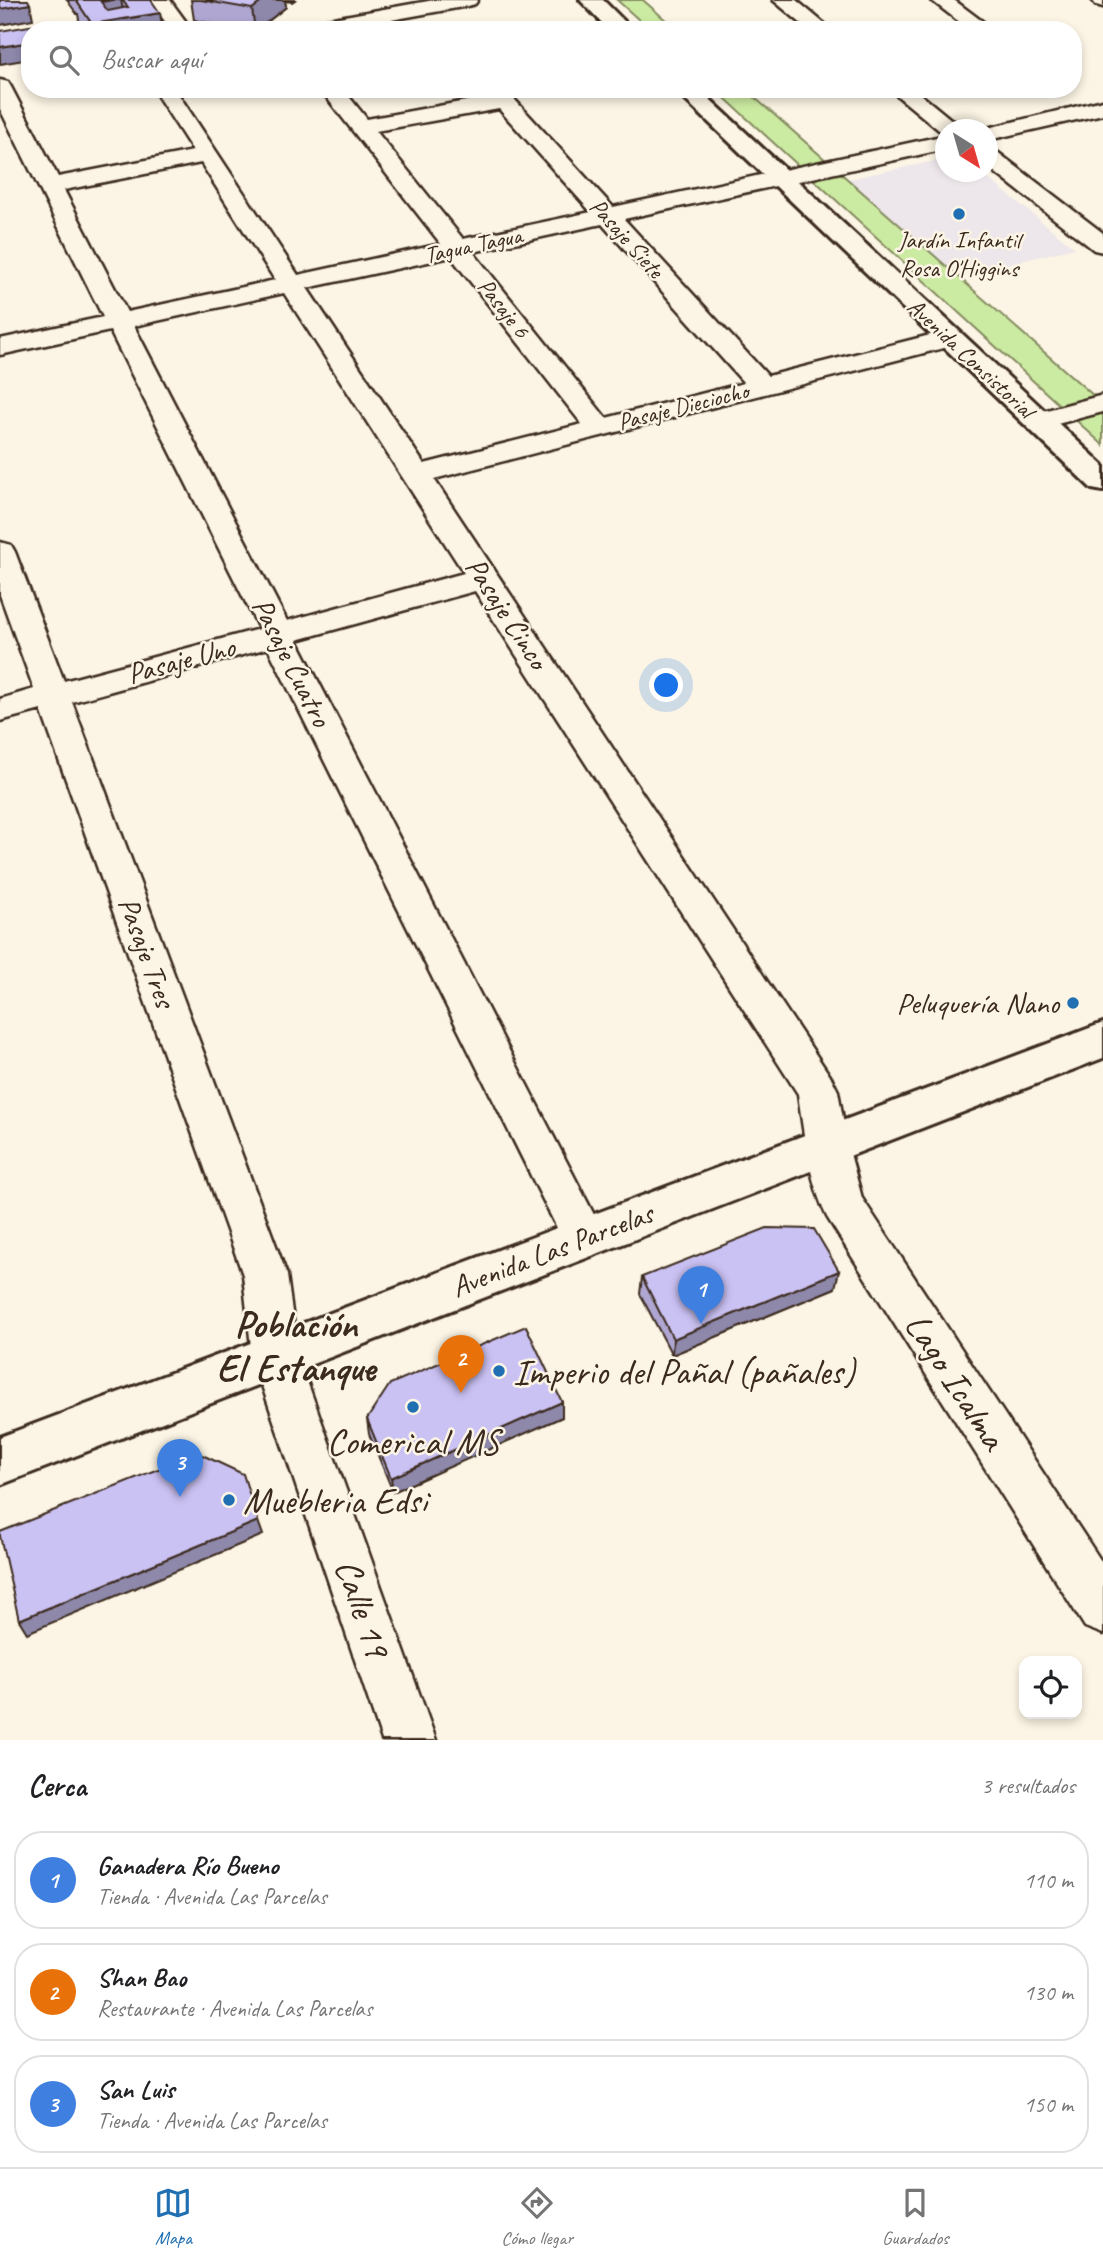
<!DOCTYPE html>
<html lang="es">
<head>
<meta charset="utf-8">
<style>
  body { margin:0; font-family:Caveat,sans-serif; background:#f2f2f2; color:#202124 }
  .controls { position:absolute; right:21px; bottom:21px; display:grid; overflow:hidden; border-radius:14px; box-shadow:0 4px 10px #0003 }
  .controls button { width:63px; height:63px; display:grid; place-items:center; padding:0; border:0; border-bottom:2px solid #e0e0e0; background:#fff; color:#202124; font:35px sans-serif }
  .compass { position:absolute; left:935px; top:119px; width:63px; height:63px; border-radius:50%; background:#fff; box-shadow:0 4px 10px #0003; rotate:143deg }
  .you { position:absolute; left:667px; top:686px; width:24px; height:24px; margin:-18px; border:5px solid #fff; border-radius:50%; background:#1a73e8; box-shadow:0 0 0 10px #1a73e833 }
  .badge { display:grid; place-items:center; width:46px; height:46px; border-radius:50%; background:#1f6fb2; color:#fff; font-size:23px; font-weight:700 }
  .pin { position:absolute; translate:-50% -58px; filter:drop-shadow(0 2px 4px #0008) }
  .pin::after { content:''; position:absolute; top:37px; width:24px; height:21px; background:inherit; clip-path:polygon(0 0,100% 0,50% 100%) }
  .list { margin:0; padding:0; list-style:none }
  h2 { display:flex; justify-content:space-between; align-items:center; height:91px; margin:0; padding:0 28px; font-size:30px }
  h2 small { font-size:23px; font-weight:400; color:#757577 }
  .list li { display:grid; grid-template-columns:46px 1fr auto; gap:21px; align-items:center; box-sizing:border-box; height:98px; margin:0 14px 14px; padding:0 14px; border:2px solid #e0e0e0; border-radius:28px }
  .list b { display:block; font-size:26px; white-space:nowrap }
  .list p { margin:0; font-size:23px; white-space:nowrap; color:#757577 }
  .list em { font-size:23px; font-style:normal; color:#757577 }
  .icon { flex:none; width:38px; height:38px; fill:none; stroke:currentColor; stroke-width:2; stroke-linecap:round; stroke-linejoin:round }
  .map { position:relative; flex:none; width:1103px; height:1740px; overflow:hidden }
  .search { position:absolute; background:#fff; box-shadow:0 4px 10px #0003; left:21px; right:21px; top:21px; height:77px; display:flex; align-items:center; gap:18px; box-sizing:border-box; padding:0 24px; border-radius:28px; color:#757577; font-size:26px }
  .sheet { height:427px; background:#fff }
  nav { display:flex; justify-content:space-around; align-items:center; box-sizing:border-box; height:98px; border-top:2px solid #e0e0e0; background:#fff; font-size:19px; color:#757577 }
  nav a { display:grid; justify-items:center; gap:4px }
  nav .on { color:#1f6fb2 }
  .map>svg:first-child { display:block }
  .built { fill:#ede6ea }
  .green { fill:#cceba2; stroke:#848a60; stroke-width:2 }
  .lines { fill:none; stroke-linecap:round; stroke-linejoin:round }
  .street-casing { stroke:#3b2a1e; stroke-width:5 }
  .secondary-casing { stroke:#3b2a1e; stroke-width:6 }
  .street { fill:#fcf5e5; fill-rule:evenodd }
  .secondary { fill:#fcf5e5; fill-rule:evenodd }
  .wall { fill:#afa7d2; stroke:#3b2a1e; stroke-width:2 }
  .shaded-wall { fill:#8e88ab; stroke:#3b2a1e; stroke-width:2 }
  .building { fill:#cbc2f4; stroke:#3b2a1e; stroke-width:2 }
  .poi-dot { fill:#1f6fb2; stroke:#fcf5e5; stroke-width:2.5 }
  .labels { text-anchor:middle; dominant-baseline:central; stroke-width:5; stroke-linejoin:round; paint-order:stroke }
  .far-street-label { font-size:24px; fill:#3b2a1e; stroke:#fcf5e5 }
  .far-poi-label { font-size:24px; fill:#3b2a1e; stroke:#fcf5e5 }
  .street-label { font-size:30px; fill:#3b2a1e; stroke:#fcf5e5 }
  .poi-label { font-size:30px; fill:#3b2a1e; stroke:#fcf5e5; text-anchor:end }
  .near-poi-label { font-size:37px; fill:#3b2a1e; stroke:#fcf5e5; text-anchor:start }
  .near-street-label { font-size:37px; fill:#3b2a1e; stroke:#fcf5e5 }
  .near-neighbourhood-label { font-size:38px; font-weight:bold; fill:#3b2a1e; stroke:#fcf5e5 }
</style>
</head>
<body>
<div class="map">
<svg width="1103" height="1740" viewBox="0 0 1103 1740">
  <rect width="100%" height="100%" fill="#fcf5e5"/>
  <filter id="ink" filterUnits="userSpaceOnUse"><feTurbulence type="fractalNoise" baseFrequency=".0143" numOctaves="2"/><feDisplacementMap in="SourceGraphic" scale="14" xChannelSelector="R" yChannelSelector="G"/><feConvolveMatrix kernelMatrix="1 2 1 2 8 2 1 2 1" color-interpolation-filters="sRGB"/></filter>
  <g filter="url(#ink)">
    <path class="built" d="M945,159L946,172H980L1075,248L957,276L848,179Z"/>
    <g class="green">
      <path d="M617,0H643L677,30H650Z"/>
      <path d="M715,89H745L1103,404V445Z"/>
    </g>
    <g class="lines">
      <g class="street-casing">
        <g id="street">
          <path d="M150,0H170L192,30H171Z"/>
          <path d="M434,0H478L475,4L468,6L336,30H290L293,26L300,24Z"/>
          <path d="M773,0H796L832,30H809Z"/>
          <path d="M931,0H954L994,30H970Z"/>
          <path d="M1092,0H1103V7L1096,5Z"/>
          <path d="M0,80L8,82L11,87L58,177L193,151L153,89H175L298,275L441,244L320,89H343L367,119L488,97L482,89H505L613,207L946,135V149L624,219L768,376L950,330L959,332L963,338L959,344L434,479L832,1079L838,1091L848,1146L862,1198L1103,1564V1634L1085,1627L827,1217C809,1180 804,1135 798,1094L475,591L297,640L606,1238L599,1252L584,1257L569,1252L268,648L72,702L287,1275L298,1356L436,1740H382L252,1356L243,1275L41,710L0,721V699L34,689L0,595V542L11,545L15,552L64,681L259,629L110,331L0,355V339L103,317L0,109ZM499,109L591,212L463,239L376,131ZM201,163L275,280L127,312L64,190ZM602,224L744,383L606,418L473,252ZM451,257L582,424L424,464L307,288ZM284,293L464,573L287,621L134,326Z"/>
          <path d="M889,89H914L964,130H946L945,135Z"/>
          <path d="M1103,100V114L988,140V130H979Z"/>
          <path d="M988,149L996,151L1103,233V252L1094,250L988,167Z"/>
          <path d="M1103,395V412L1038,429L1028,427L1024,421L1028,415Z"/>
        </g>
      </g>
      <g class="secondary-casing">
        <g id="secondary">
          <path d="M580,0H603L633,30H609Z"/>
          <path d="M674,89H699L1103,465V491L1092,489Z"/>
          <path d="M1103,1023V1058L0,1485V1437Z"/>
        </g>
      </g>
      <use href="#street" class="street"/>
      <use href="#secondary" class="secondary"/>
    </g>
    <g class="wall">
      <path d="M67,0H151L163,30H85L79,20L78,14H77Z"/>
      <path d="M191,0H295L292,2L285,1L286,7L257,30H244L194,20Z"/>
      <path d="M642,1277L835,1288L672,1355L640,1294Z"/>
      <path d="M562,1402V1417L393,1492L369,1434L367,1419Z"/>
    </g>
    <g class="shaded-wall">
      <path d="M76,0H121L125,19L160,13L163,30H93L92,24Z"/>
      <path d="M264,0H285L286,7L257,30H255L252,9Z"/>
      <path d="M30,4L33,19L0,25V9Z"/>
      <path d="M30,42V59L0,64V47Z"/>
      <path d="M839,1271L835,1288L672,1355L673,1339Z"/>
      <path d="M562,1402V1417L393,1492L391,1478Z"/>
      <path d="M258,1521L263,1535L27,1633L19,1620Z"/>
    </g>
    <g class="building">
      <path d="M0,0H28L30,4L0,9Z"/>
      <path d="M76,0H113L101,2L108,11L128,7L122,0H151L160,13L92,24Z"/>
      <path d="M201,0H264L252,9Z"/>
      <path d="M58,21L64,30H30V42L0,47V31Z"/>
      <path d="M767,1228L814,1229L839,1271L673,1339L642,1277Z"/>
      <path d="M526,1326L562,1402L391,1478L367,1419L390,1384Z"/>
      <path d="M198,1453L243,1474L258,1521L19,1620L0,1536V1532Z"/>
    </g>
  </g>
  <g class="poi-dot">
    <circle cx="959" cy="214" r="7"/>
    <circle cx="1073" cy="1003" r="7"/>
    <circle cx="499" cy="1371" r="7"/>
    <circle cx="413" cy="1407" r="7"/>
    <circle cx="229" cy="1500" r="7"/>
  </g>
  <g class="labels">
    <g class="far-street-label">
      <text transform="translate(627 238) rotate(48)">Pasaje Siete</text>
      <text transform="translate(473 245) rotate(-12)">Tagua Tagua</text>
      <text transform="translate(504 308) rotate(52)">Pasaje 6</text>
      <text transform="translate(971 358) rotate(43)">Avenida Consistorial</text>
      <text transform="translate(683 406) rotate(-14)">Pasaje Dieciocho</text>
    </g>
    <g class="far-poi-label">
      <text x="959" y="240">Jardín Infantil<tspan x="959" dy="28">Rosa O'Higgins</tspan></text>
    </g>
    <g class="street-label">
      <text transform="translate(507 613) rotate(57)">Pasaje Cinco</text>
      <text transform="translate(181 660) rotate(-15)">Pasaje Uno</text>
      <text transform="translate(292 662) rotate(63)">Pasaje Cuatro</text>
      <text transform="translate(147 952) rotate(70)">Pasaje Tres</text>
      <text transform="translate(552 1250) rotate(-21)">Avenida Las Parcelas</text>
    </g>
    <g class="poi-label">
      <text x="1059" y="1003">Peluquería Nano</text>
    </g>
    <g class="near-poi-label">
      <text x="513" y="1371">Imperio del Pañal (pañales)</text>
      <text x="413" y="1441" text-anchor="middle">Comerical MS</text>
      <text x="243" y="1500">Muebleria Edsi</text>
    </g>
    <g class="near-street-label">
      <text transform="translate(956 1381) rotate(57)">Lago Icalma</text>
      <text transform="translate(363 1608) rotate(71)">Calle 19</text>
    </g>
    <g class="near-neighbourhood-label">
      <text x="296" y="1324">Población<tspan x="296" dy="44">El Estanque</tspan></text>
    </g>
  </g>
</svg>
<div class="controls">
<button><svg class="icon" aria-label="locate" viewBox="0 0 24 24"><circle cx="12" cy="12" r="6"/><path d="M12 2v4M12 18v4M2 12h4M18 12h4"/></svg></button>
</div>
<svg class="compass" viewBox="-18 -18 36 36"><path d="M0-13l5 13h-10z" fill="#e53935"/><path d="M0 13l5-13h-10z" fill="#757577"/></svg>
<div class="you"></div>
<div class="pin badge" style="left:701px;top:1324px;background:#3f7fe0">1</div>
<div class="pin badge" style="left:461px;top:1393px;background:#e8710a">2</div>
<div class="pin badge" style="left:180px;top:1497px;background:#3f7fe0">3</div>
<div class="search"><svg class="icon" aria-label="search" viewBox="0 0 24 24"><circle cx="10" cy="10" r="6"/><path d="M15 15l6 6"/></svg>Buscar aquí</div>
</div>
<section class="sheet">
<h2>Cerca<small>3 resultados</small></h2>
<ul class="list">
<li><span class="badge" style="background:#3f7fe0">1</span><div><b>Ganadera Río Bueno</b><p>Tienda · Avenida Las Parcelas</p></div><em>110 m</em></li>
<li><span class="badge" style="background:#e8710a">2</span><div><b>Shan Bao</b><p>Restaurante · Avenida Las Parcelas</p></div><em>130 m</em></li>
<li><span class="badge" style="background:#3f7fe0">3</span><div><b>San Luis</b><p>Tienda · Avenida Las Parcelas</p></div><em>150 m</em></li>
</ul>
</section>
<nav>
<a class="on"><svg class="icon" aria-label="map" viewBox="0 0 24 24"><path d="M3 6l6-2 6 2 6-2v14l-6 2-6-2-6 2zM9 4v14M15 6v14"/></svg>Mapa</a>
<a><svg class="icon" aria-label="directions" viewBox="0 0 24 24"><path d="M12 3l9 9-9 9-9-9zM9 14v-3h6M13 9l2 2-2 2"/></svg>Cómo llegar</a>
<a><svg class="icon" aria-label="saved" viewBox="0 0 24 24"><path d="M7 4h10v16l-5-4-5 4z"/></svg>Guardados</a>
</nav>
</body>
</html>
